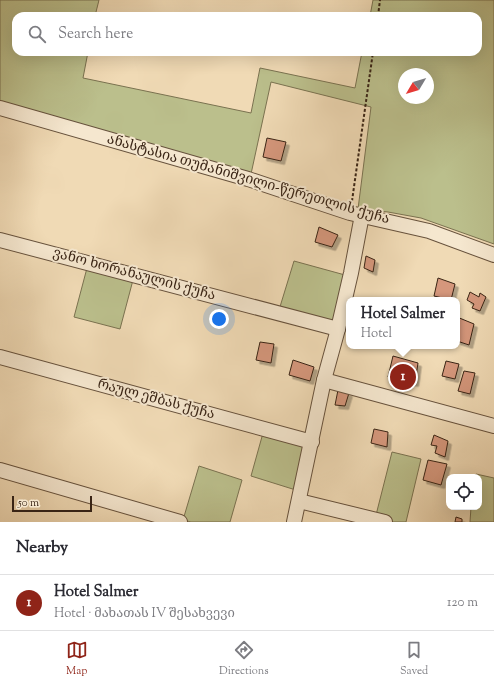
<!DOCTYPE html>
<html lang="en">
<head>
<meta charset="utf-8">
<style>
  body { margin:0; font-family:"Sorts Mill Goudy","Noto Serif Georgian",serif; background:#f7f7f7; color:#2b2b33 }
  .controls { position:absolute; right:12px; bottom:12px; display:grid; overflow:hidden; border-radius:8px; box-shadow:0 4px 16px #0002 }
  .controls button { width:36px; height:36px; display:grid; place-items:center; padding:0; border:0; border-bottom:1px solid #e1e1e2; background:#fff; color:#2b2b33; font:20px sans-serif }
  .compass { position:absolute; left:398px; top:68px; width:36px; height:36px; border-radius:50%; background:#fff; box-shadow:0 4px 16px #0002; rotate:232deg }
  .scale { position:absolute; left:12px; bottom:10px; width:80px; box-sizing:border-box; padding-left:4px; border:2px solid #392415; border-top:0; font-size:11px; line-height:14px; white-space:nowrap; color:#392415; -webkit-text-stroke:3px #f5e7cf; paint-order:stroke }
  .you { position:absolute; left:219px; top:319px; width:14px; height:14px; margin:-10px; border:3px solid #fff; border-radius:50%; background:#1a73e8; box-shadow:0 0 0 6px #1a73e833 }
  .badge { display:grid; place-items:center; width:26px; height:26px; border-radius:50%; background:#8f2418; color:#fff; font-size:13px; font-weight:700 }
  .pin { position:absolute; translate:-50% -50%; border:2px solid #fff; box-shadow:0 1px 4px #0006 }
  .popup { position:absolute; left:346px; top:297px; width:114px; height:52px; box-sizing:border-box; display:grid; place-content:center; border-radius:8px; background:#fff; filter:drop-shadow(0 1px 3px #0005); font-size:13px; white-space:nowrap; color:#7c7c81 }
  .popup b { font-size:15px; color:#2b2b33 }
  .popup::after { content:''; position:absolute; left:50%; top:100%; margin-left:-8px; border:8px solid transparent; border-top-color:#fff }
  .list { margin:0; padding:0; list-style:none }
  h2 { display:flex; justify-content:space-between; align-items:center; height:52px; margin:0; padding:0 16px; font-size:17px }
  h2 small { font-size:13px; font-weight:400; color:#7c7c81 }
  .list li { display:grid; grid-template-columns:26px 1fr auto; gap:12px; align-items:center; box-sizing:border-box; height:56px; padding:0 16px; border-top:1px solid #e1e1e2 }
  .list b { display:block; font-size:15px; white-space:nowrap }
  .list p { margin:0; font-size:13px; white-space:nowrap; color:#7c7c81 }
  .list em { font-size:13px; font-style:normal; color:#7c7c81 }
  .icon { flex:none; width:22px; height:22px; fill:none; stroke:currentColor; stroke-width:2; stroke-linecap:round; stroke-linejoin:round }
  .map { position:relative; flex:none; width:494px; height:522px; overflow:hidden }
  .search { position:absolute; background:#fff; box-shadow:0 4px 16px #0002; left:12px; right:12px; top:12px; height:44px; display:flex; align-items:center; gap:10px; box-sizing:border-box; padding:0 14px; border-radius:12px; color:#7c7c81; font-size:15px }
  .sheet { height:108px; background:#fff }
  nav { display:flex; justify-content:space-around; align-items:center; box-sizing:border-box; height:56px; border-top:1px solid #e1e1e2; background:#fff; font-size:11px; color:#7c7c81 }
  nav a { display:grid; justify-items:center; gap:2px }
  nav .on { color:#8f2418 }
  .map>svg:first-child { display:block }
  .green { fill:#bbbf8c; stroke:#7a7250; fill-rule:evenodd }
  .building { fill:#d5977c; stroke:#392415; filter:url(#shadow) }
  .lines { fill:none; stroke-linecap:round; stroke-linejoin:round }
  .minor-casing { stroke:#67523d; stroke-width:16 }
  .path { stroke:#392415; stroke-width:2; stroke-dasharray:3 2; stroke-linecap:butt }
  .minor { stroke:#f5e7cf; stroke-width:14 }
  .labels { text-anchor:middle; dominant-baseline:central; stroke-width:4; stroke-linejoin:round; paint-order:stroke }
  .street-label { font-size:14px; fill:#392415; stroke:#f5e7cf }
</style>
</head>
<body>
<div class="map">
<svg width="494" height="522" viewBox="0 0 494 522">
  <defs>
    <filter id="shadow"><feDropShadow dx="3.5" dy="3.5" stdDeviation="0" flood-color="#0004"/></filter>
  </defs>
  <rect width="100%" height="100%" fill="#f0dab5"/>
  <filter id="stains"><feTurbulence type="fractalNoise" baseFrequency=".005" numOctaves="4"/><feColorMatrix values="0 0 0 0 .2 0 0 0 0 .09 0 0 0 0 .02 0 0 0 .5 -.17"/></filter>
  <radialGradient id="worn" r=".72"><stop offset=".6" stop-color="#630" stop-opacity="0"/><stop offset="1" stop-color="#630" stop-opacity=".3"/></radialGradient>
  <g class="green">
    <path d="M0,0H99L95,16H16V52H88L83,78L251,113L260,68L355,88L362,52H478V16H370L373,0H494V244L421,218L388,212L358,209L371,107L271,82L251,174L0,103ZM404,74H428V98H404Z"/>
    <path d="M294,261L345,275L334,324L279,310Z"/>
    <path d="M87,268L133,280L120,329L74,317Z"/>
    <path d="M263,433L309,445L299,491L251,476Z"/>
    <path d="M392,452L421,459L406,522H388L375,519Z"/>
    <path d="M199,466L242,480L230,522H191L183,520Z"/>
    <path d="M476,474L494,478V522H470L471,507H479V477H475Z"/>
  </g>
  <g class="building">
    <path d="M267,138L286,142L281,161L263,157Z"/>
    <path d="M319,227L338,235L332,247L315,242Z"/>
    <path d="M366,256L375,260L373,272L364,268Z"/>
    <path d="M438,278L455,284L451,300L434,296Z"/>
    <path d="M470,292L479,297L480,293L486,297L480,311L472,308L474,304L467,300Z"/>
    <path d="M457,317L474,324L469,345L457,341Z"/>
    <path d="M260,342L274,344L271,363L256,360Z"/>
    <path d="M393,356L418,363L415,383L388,377Z"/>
    <path d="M293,360L314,367L310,381L289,375Z"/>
    <path d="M446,361L459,364L455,379L442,376Z"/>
    <path d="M464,371L475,373L470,394L458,391Z"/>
    <path d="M338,390L349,393L345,406L335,405Z"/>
    <path d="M374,429L388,432L387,447L371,443Z"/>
    <path d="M434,435L448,441L445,457L435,453L437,446L431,445Z"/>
    <path d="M428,460L447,464L441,485L423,480Z"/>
    <path d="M456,517L462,519V522H455Z"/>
  </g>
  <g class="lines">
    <g class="minor-casing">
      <g id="minor">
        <path d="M0,108L248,179L350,213L429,231L494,255"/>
        <path d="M0,240L338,329"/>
        <path d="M0,357L312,442"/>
        <path d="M324,380L494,426"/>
        <path d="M0,470L180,522"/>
        <path d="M299,501L385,522"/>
        <path d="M294,522L324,380L338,329L351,273L362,215"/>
      </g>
    </g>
    <g class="path">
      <path d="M378,16L380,0"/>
      <path d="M352,201L373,52"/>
    </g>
    <use href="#minor" class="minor"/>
  </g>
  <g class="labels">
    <g class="street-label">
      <text transform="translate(248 180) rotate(16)">ანასტასია თუმანიშვილი-წერეთლის ქუჩა</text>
      <text transform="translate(134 275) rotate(15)">ვანო ხორანაულის ქუჩა</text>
      <text transform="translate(156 400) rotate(15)">რაულ ეშბას ქუჩა</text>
    </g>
  </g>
  <rect width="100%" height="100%" filter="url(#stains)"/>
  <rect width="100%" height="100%" fill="url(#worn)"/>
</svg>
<div class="controls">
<button><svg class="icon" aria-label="locate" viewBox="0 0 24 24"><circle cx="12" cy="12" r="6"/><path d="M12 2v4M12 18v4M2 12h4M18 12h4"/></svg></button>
</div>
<svg class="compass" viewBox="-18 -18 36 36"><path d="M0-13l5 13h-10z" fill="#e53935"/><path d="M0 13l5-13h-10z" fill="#7c7c81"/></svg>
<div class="scale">50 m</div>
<div class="you"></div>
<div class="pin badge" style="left:403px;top:377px">1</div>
<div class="popup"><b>Hotel Salmer</b>Hotel</div>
<div class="search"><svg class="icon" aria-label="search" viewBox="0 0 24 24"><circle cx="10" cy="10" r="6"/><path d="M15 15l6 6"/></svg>Search here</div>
</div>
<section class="sheet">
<h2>Nearby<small></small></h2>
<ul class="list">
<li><span class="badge">1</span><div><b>Hotel Salmer</b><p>Hotel · მახათას IV შესახვევი</p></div><em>120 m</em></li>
</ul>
</section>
<nav>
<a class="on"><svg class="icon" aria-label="map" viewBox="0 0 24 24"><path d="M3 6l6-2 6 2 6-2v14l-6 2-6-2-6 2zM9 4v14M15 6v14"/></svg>Map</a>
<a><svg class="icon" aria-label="directions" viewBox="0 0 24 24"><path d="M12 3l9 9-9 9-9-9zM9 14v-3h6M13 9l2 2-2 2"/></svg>Directions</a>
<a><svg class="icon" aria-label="saved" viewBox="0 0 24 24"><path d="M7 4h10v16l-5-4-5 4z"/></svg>Saved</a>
</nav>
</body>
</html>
